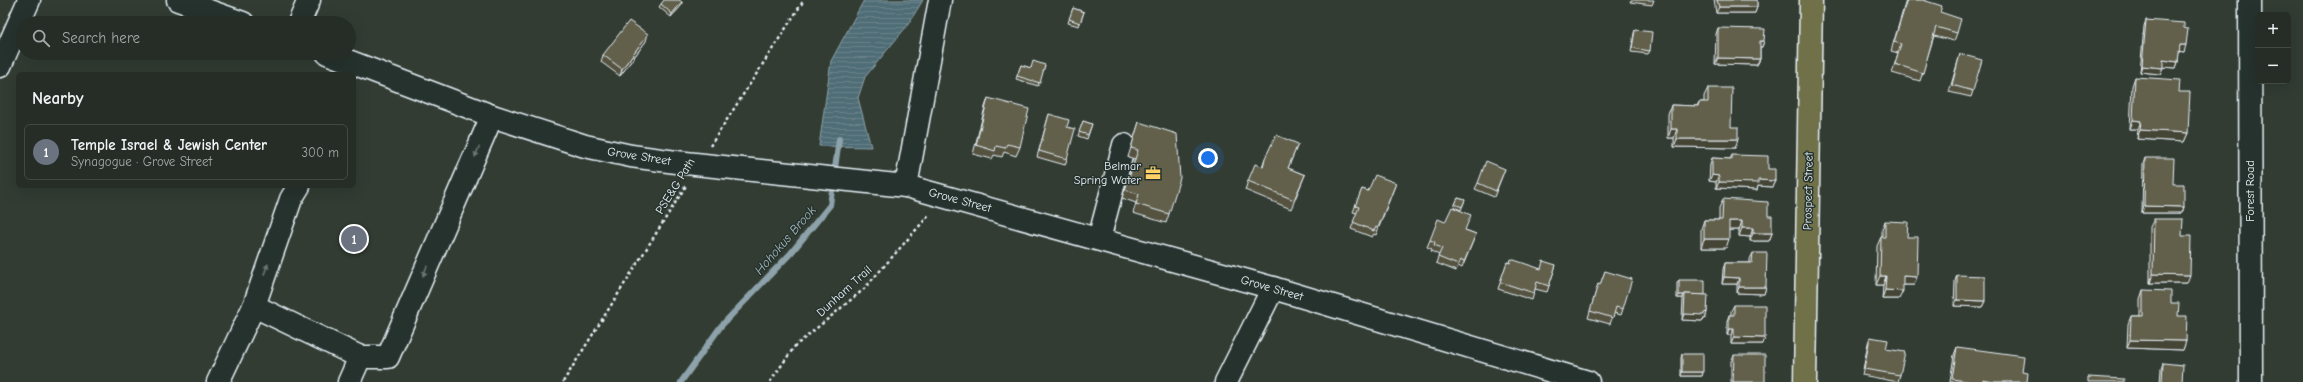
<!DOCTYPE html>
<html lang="en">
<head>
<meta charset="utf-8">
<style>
  body { margin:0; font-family:"Comic Neue",sans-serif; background:#2e352e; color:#f1f3f6 }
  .controls { position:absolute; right:12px; top:12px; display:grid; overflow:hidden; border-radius:6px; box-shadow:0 4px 16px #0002 }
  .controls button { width:36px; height:36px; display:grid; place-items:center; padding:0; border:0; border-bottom:1px solid #424943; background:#262d26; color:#f1f3f6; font:20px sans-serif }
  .you { position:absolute; left:1208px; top:158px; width:14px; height:14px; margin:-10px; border:3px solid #fff; border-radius:50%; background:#1a73e8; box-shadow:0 0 0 6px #1a73e833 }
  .badge { display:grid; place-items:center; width:26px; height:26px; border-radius:50%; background:#d6ab8b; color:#fff; font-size:13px; font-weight:700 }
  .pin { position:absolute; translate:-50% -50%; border:2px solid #fff; box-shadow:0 1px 4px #0006 }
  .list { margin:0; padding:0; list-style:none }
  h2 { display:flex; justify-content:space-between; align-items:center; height:52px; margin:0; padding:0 16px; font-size:17px }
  h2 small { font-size:13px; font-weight:400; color:#a4a8a7 }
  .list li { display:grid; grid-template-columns:26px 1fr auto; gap:12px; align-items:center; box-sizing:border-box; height:56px; margin:0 8px 8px; padding:0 8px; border:1px solid #424943; border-radius:6px }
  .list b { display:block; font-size:15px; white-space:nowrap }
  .list p { margin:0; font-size:13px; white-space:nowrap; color:#a4a8a7 }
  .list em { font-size:13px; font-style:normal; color:#a4a8a7 }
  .icon { flex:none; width:22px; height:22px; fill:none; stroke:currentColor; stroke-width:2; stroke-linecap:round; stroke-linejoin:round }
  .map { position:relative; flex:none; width:2303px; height:382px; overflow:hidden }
  .search { position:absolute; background:#262d26; box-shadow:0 4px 16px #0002; left:16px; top:16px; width:340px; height:44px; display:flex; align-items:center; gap:10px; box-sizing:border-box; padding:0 14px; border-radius:22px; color:#a4a8a7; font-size:15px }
  .panel { position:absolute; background:#262d26; box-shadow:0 4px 16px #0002; left:16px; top:72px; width:340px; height:116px; border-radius:6px }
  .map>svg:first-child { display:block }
  .water { fill:url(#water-rules); stroke:#8da2aa }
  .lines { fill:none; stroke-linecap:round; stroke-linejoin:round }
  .stream { stroke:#8da2aa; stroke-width:6 }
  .minor-casing { stroke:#e8f1f8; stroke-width:25 }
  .major-casing { stroke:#e8f1f8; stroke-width:25 }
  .path { stroke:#e8f1f8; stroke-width:2.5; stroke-dasharray:3 3; stroke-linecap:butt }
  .minor { stroke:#26332d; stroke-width:22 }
  .major { stroke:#6f714a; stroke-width:22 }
  .wall { fill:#545341; stroke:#e8f1f8 }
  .shaded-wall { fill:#454435; stroke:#e8f1f8 }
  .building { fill:#62614c; stroke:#e8f1f8 }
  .oneway { fill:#6a7674 }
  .labels { text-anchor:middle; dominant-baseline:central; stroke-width:3; stroke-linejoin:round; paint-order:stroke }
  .street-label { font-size:12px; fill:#e8f1f8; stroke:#26332d }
  .poi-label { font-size:12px; fill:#e8f1f8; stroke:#26332d; text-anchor:end }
  .water-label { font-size:13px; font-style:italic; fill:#abbcc4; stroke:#26332d }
</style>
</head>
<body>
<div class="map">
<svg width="2303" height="382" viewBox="0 0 2303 382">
  <defs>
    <pattern id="water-rules" width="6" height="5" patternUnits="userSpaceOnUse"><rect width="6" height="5" fill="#506d76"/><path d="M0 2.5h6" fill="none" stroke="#69828a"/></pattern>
  </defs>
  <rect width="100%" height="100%" fill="#323c33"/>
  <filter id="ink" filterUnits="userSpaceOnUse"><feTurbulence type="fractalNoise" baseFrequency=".025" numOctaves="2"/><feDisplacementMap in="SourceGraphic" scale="8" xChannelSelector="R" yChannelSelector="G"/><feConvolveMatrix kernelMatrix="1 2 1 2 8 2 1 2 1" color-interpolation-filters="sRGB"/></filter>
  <g filter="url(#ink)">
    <path class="water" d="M864,0H923L907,26L865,77L858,98L871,147L819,146L831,61Z"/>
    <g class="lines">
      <path class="stream" d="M681,382L721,326L791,253L830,205L839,139"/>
      <g class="minor-casing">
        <g id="minor">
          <path d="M178,0L243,23"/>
          <path d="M2250,0L2251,382"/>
          <path d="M299,23L309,0"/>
          <path d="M327,53L492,116L585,146L631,156L676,162L906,186L1273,288L1588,382"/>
          <path d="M0,66L29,0"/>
          <path d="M906,186L940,0"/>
          <path d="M1099,239L1124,145"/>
          <path d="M254,306L360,357H388L492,116"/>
          <path d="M218,382L254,306L291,199L299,186"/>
          <path d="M349,382L360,357"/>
          <path d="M1226,382L1273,288"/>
        </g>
      </g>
      <g class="major-casing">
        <path id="major" d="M1805,382L1811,0"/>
      </g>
      <g class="path">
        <path d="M710,146L804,0"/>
        <path d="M563,382L687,184"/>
        <path d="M770,382L795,346L864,289L930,214"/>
      </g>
      <use href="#minor" class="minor"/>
      <use href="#major" class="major"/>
    </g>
    <g class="wall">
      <path d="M1631,0H1654L1652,5L1630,2Z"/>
      <path d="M1714,0H1757V7L1755,13H1716Z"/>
      <path d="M1906,0H1923L1957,33L1954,41L1934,36L1920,81L1892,73L1898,53L1891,51Z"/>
      <path d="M682,2L681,6L671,17L659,7L661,4Z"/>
      <path d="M1073,8L1084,12L1079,26L1068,23Z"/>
      <path d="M2146,20L2184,28V52L2179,51L2178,62L2176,68L2163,67L2160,74L2140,72L2144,26Z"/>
      <path d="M1718,28L1764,41L1762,47H1760V59L1757,65L1715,64L1716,34Z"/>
      <path d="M1635,30L1650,51L1648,54L1631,52L1634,33Z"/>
      <path d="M646,41L620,76L601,62L603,55Z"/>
      <path d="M1960,54L1973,91L1971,97L1949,92Z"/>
      <path d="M1021,65L1031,68L1045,65L1038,86L1016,79Z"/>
      <path d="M2135,77L2179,92L2188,133L2184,142L2137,139L2138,129H2130L2132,86Z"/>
      <path d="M1708,88L1731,127L1738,139L1735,148L1674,147V138H1668V114L1671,105L1697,106L1699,102H1704V96Z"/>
      <path d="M988,98L1020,147L1016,156L1004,152L1002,157L994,155L992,159L973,154L985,107Z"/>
      <path d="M1049,114L1067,127V159L1065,165L1037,157Z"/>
      <path d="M1083,121L1092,124L1087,139L1078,136Z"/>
      <path d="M1139,122L1169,214L1166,223L1133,213L1136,203L1122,198L1135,159L1128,157Z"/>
      <path d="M1298,144L1288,168L1305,175L1291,209L1245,190L1248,181L1262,167L1265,158Z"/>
      <path d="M1732,155L1768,169L1775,181L1772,187L1758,186L1757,190L1716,188V182L1709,181L1710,164L1712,158L1730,159Z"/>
      <path d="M2145,158L2173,184L2184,207L2182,213H2142L2143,164Z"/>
      <path d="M1505,169L1494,197L1475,189L1478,183Z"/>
      <path d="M1396,183L1376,235L1374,234L1372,237L1351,229L1357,213L1353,212L1362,189L1368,191Z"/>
      <path d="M1458,198L1465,200L1461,210L1454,207Z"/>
      <path d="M1723,199L1768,216L1772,233L1769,241H1750V237L1739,236V230H1729L1726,248H1701V229L1704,220H1719V208Z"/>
      <path d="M2154,219L2182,236L2187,283H2150V227Z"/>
      <path d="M1885,221L1907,237L1914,285H1903L1899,299H1882L1883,285H1876L1877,246L1881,237H1882V230Z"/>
      <path d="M1465,230L1476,234L1462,268L1458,266L1456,271L1436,263L1439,255L1431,251L1432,249L1427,247L1430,240Z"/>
      <path d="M1753,253L1766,287L1764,294L1737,293V284H1722L1723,269L1725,263H1750V259Z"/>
      <path d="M1507,262L1541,269L1556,265L1547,292L1535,289L1532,300L1498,289Z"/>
      <path d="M1605,271L1623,309L1621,315L1614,313L1610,324L1588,318L1598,284L1600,285Z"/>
      <path d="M1957,275L1985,301L1982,307L1954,306L1955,281Z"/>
      <path d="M1679,280L1705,295L1707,312L1705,319H1703L1702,321L1682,320L1683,298H1677V283Z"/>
      <path d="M2143,290L2171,303L2178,316L2186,341L2183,350L2127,348L2128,324L2131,316H2140V299Z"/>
      <path d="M1734,305L1763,344H1731V335H1727V321L1729,315H1731V311Z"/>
      <path d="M1870,337L1886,349L1900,375L1898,382L1862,375L1868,343Z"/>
      <path d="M1957,347L2022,372L2027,382H1950L1954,355Z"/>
      <path d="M1682,354L1703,372L1702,376H1681V358Z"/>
      <path d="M1734,355L1765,382H1731V361Z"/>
      <path d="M2163,363L2182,382H2160L2161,369Z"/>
    </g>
    <g class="shaded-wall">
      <path d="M682,2L681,6L671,17L672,14Z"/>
      <path d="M1719,7H1757L1755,13H1716Z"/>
      <path d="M648,34L646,41L620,76L622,69Z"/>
      <path d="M1760,41H1764L1762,47H1757Z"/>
      <path d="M2180,45H2186L2184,52L2177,51Z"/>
      <path d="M1718,58L1760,59L1757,65L1715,64Z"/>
      <path d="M2163,60L2178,62L2176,68L2161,67Z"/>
      <path d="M2142,66L2163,68L2160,74L2140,72Z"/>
      <path d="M2133,120L2141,121L2138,129H2130Z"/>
      <path d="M1671,129H1677L1674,138H1668Z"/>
      <path d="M2140,130L2188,133L2184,142L2137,139Z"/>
      <path d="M1677,139H1738L1735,148L1674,147Z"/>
      <path d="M1712,175L1719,176L1716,182L1709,181Z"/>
      <path d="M1759,180L1775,181L1772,187L1758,186L1757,190L1716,188L1719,182Z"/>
      <path d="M2144,206L2184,207L2182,213H2142Z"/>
      <path d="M1729,221H1742L1739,230H1726Z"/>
      <path d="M1742,228H1753L1750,237L1739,236Z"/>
      <path d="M1753,233H1772L1769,241H1750Z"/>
      <path d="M1704,239H1729L1726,248H1701Z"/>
      <path d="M2153,274L2190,275L2187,283H2150Z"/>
      <path d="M1880,276H1886L1883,285H1876Z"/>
      <path d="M1903,276L1917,277L1914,285H1900Z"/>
      <path d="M1724,277L1739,278L1737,284H1722Z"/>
      <path d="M1739,287H1766L1764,294L1737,293Z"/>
      <path d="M1885,290L1903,291L1899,299H1882Z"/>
      <path d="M1679,295H1684L1683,298H1677Z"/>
      <path d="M1957,300L1985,301L1982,307L1954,306Z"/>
      <path d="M1707,312L1705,319H1703L1702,321L1682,320L1684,314Z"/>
      <path d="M1729,329H1734L1731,335H1727Z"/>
      <path d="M1734,337L1765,338L1763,344H1731Z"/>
      <path d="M2130,340L2186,341L2183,350L2127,348Z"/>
      <path d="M1682,372H1703L1702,376H1681Z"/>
    </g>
    <g class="building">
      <path d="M664,0H679L682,2L672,14L661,4Z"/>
      <path d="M1717,0H1757V7H1719Z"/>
      <path d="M1907,0H1923L1942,6L1940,12L1961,19L1957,33L1936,27L1923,73L1895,64L1901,44L1894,42Z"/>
      <path d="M1073,8L1084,12L1080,23L1069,19Z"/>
      <path d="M2146,20L2184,23V28L2188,29L2186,45H2180L2178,62L2163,60V68L2142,66Z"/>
      <path d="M629,21L648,34L622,69L603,55Z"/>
      <path d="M1718,28L1765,29L1764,41H1760V59L1718,58Z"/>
      <path d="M1635,30L1652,32L1650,51L1632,48Z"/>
      <path d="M1960,54L1982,60L1973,91L1952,85Z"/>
      <path d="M1033,61L1045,65L1040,83L1017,76L1021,65L1031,68Z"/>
      <path d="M2135,77L2180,80L2179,92H2190L2188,133L2140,130L2141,121L2133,120Z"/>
      <path d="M1708,88H1732L1731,127H1738V139H1677V129H1671V105L1698,106L1699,102H1708Z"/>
      <path d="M988,98L1029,109L1020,147L1007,144L1005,148L996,146L995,151L976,145Z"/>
      <path d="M1049,114L1069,120L1067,127L1075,129L1067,159L1039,151Z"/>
      <path d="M1083,121L1092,124L1088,135L1079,132Z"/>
      <path d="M1139,122L1177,134L1180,178L1169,214L1136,204L1139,194L1125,190L1138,150L1131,148Z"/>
      <path d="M1276,135L1298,144L1288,168L1305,175L1294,200L1248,181L1255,164L1263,167L1265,158Z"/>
      <path d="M1732,155L1768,156V169H1775V181L1759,180V183L1719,182V176L1712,175V158L1732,159Z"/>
      <path d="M2145,158H2174L2173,184H2184V207L2144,206Z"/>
      <path d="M1486,161L1505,169L1496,191L1478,183Z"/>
      <path d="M1375,175L1396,183L1378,228L1376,227L1374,231L1353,222L1359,207L1355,206L1362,189L1368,191Z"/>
      <path d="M1458,198L1465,200L1462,207L1455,204Z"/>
      <path d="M1723,199L1768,202V216H1772V233H1753V228H1742V221H1729V239H1704V220H1722Z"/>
      <path d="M1452,207L1471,215L1465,230L1476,234L1464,262L1460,260L1458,265L1438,257L1442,248L1434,245L1435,242L1430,240L1438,219L1445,222Z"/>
      <path d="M2154,219H2183L2182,236H2191L2190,275L2153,274Z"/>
      <path d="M1885,221L1908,222L1907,237H1918L1917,277L1903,276V291L1885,290L1886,276H1880L1881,237H1885Z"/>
      <path d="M1753,253H1767L1766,287H1739V278L1724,277L1725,263H1752Z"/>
      <path d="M1511,259L1541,269L1543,261L1556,265L1549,286L1537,282L1534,293L1500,282L1507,262L1510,263Z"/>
      <path d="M1605,271L1632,279L1623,309L1616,307L1613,318L1590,311L1598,284L1600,285Z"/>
      <path d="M1957,275L1985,276V301L1957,300Z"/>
      <path d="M1679,280H1705V295L1685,294L1684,295H1679Z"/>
      <path d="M2143,290L2171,291V303H2179L2178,316H2187L2186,341L2130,340L2131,316H2143Z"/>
      <path d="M1685,294L1708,295L1707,312L1704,313V315L1684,314Z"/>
      <path d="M1734,305H1765V338L1734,337V329H1729V315H1734Z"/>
      <path d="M1870,337L1888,340L1886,349L1905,352L1900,375L1864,369Z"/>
      <path d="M1957,347L2024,356L2022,372L2028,373L2027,382H1994L1983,380V382H1973L1952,379Z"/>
      <rect x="1682" y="354" width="21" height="18"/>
      <path d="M1734,355H1765V382H1733Z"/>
      <path d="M2163,363L2183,365L2182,382H2162Z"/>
      <path d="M2088,377L2124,379V382H2088Z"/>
    </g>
    <defs><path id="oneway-solid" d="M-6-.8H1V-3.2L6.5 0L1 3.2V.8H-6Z"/></defs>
    <g class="oneway">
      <use href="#oneway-solid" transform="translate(477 152) rotate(113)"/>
      <use href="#oneway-solid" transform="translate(266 269) rotate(-70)"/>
      <use href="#oneway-solid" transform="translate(425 271) rotate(113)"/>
    </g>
  </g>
  <defs>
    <g id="office-bare" transform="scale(1.2)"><path d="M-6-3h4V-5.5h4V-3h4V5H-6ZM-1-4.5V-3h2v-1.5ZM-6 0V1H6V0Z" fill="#ffd166" stroke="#26332d" stroke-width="2.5" paint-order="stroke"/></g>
  </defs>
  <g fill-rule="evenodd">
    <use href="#office-bare" x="1153" y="173"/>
  </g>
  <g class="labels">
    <g class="street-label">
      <text transform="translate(639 156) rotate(9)">Grove Street</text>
      <text transform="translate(675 186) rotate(-58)">PSE&amp;G Path</text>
      <text transform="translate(1808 191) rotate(-89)">Prospect Street</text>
      <text transform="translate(2250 191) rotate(-90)">Forest Road</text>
      <text transform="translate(960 200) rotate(15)">Grove Street</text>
      <text transform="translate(1272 288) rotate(16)">Grove Street</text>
      <text transform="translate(844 291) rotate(-42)">Dunham Trail</text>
    </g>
    <g class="poi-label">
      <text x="1141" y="166">Belmar<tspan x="1141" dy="14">Spring Water</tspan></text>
    </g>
    <g class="water-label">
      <text transform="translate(785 240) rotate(-49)">Hohokus Brook</text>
    </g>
  </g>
</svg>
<div class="controls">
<button>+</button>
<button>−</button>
</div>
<div class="you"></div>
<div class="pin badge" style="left:354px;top:239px;background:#6b7280">1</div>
<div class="search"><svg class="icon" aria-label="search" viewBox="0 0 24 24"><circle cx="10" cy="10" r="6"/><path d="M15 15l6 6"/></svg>Search here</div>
<section class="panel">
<h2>Nearby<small></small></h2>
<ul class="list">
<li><span class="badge" style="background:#6b7280">1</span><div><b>Temple Israel &amp; Jewish Center</b><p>Synagogue · Grove Street</p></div><em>300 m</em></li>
</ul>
</section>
</div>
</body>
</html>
